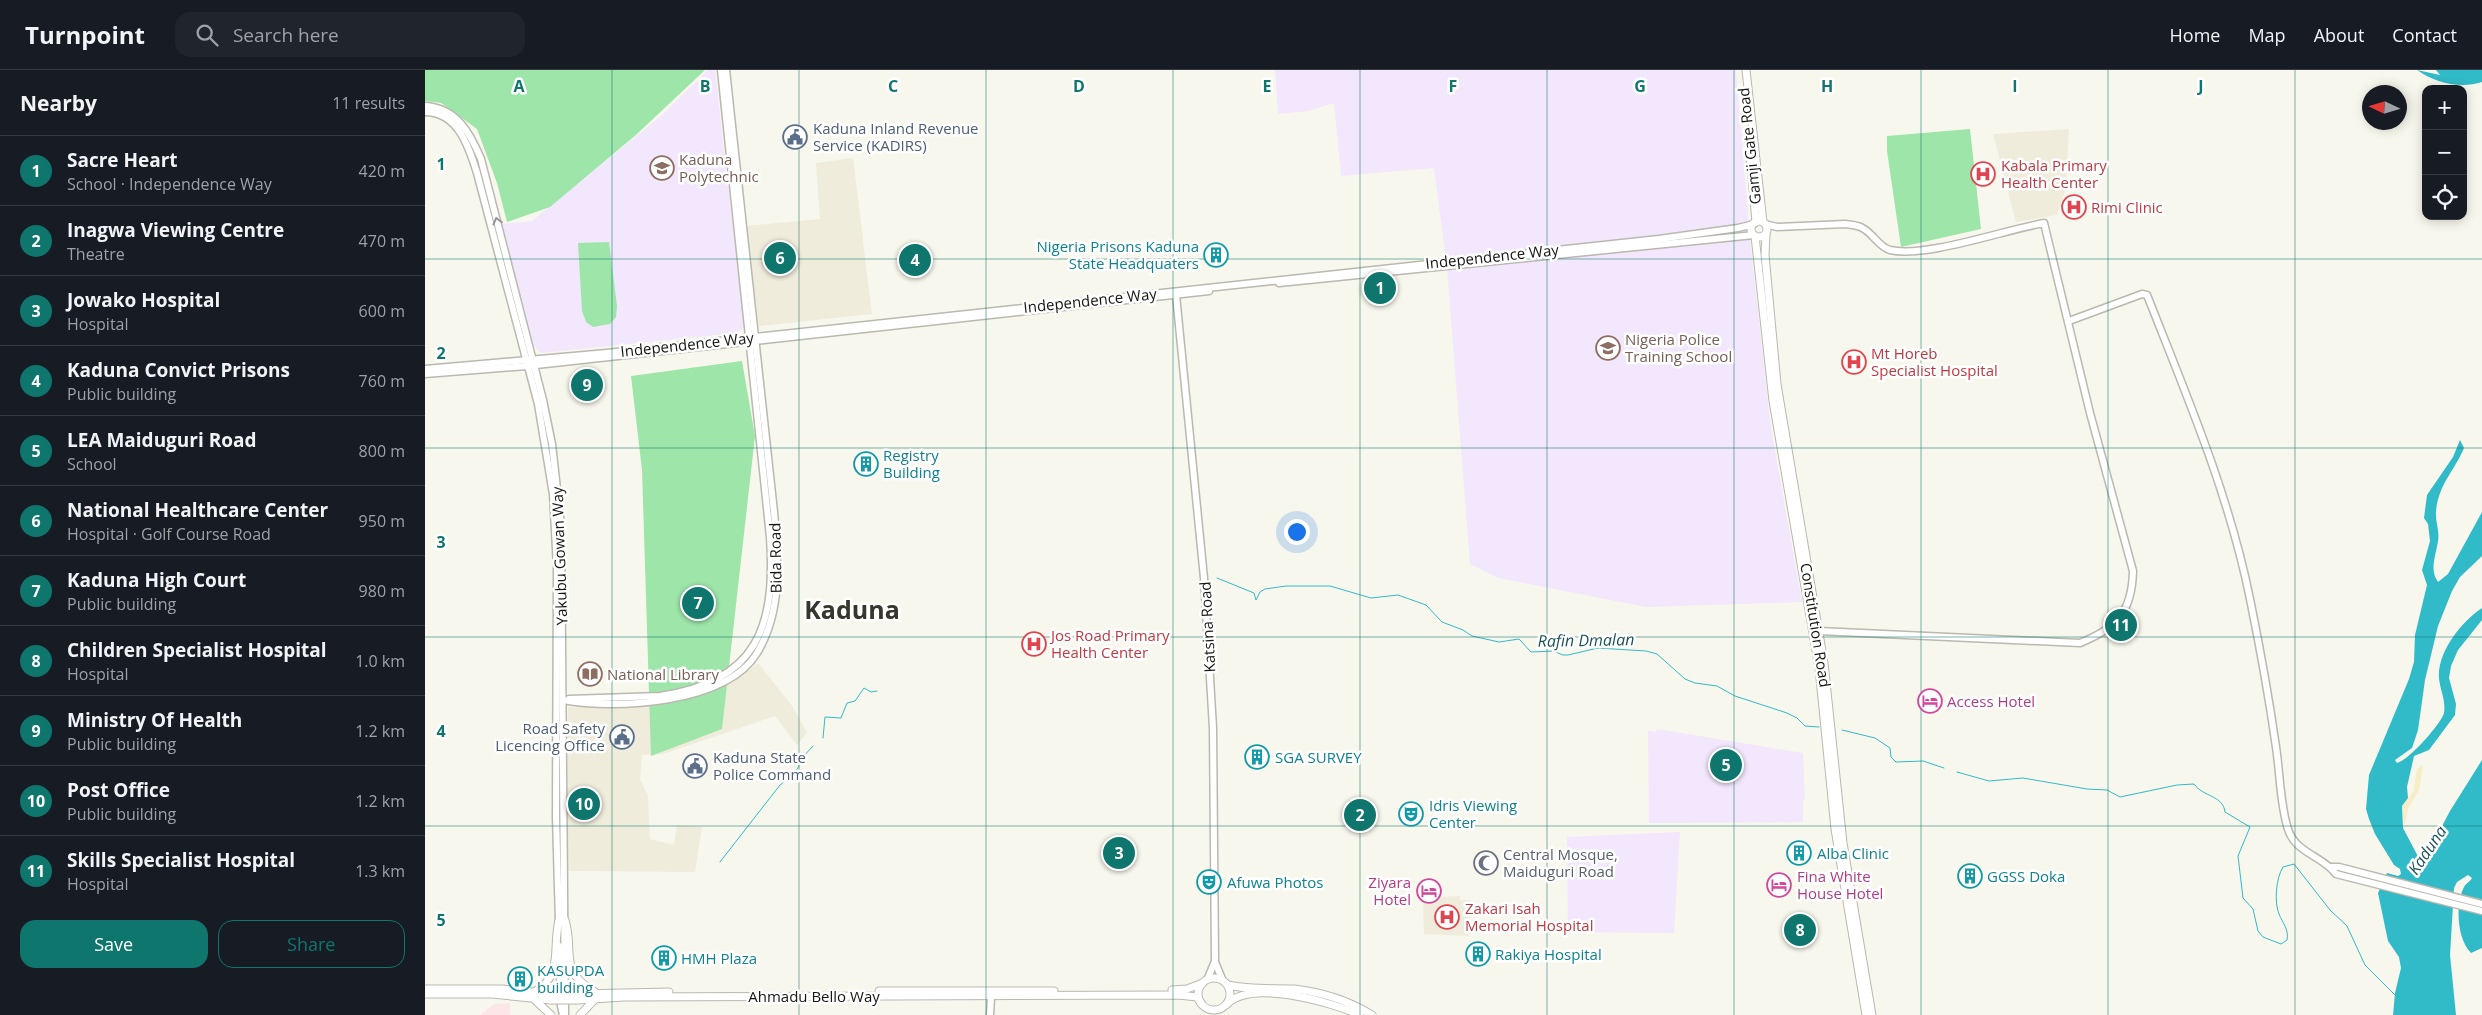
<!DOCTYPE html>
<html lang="en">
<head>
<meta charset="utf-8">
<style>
  body { margin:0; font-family:"Open Sans",sans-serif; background:#20242c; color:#f1f3f6 }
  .controls { position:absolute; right:15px; top:15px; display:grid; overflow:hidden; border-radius:10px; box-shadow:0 2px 12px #0003 }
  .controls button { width:45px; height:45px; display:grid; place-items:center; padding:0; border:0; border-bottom:1px solid #363941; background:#171b24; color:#f1f3f6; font:25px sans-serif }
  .compass { position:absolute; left:1937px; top:15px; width:45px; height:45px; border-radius:50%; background:#171b24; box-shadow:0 2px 12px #0003; rotate:274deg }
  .you { position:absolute; left:871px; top:461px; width:18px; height:18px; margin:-12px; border:4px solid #fff; border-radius:50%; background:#1a73e8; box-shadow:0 0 0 8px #1a73e833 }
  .badge { display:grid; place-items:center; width:32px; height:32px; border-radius:50%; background:#0f766e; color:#fff; font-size:16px; font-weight:700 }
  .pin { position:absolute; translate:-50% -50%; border:2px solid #fff; box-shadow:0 1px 5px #0006 }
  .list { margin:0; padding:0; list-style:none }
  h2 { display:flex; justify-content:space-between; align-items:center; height:65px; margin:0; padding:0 20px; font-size:21px }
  h2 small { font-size:16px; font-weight:400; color:#9ea1a6 }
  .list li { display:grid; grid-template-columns:32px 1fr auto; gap:15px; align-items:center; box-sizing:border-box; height:70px; padding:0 20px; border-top:1px solid #363941 }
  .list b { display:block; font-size:19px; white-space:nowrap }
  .list p { margin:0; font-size:16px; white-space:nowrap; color:#9ea1a6 }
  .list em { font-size:16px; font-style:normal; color:#9ea1a6 }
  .actions { display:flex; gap:10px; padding:15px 20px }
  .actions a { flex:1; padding:11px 0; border:1px solid #0f766e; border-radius:15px; text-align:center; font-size:18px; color:#0f766e }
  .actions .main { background:#0f766e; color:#fff }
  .icon { flex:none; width:28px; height:28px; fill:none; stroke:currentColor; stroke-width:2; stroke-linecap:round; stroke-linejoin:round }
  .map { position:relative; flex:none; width:2057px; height:945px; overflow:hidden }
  header { display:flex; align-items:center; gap:30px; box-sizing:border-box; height:70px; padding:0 25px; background:#171b24; border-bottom:1px solid #363941 }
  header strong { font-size:24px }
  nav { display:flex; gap:28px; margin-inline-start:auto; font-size:18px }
  .search { width:350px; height:45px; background:#20242c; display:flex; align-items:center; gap:12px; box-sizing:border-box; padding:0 18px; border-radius:15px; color:#9ea1a6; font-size:19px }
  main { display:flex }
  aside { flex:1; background:#171b24 }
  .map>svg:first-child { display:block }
  .built { fill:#efecdb }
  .industrial { fill:#fce6e8 }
  .education { fill:#f2e7fc }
  .green { fill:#9ee5aa }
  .sand { fill:#f7edc7 }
  .water { fill:#31bac8 }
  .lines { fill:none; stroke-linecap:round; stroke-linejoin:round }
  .stream { stroke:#31bac8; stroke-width:1 }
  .secondary-casing { stroke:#bab8af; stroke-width:9 }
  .primary-casing { stroke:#bab8af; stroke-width:9 }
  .secondary { stroke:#fff; stroke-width:6 }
  .primary { stroke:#fff; stroke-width:7 }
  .primary-bridge-casing { stroke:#bab8af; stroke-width:9; stroke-linecap:butt }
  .primary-bridge { stroke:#fff; stroke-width:7 }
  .oneway { stroke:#969694 }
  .grid { fill:none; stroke:#0f766e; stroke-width:1; stroke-opacity:0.55 }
  .labels { text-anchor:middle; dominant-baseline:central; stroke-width:5; stroke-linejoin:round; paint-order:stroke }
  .service-label { font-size:15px; fill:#4e5e75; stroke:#fff; text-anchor:start }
  .street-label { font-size:15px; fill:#161612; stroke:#fff }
  .education-label { font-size:15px; fill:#785e54; stroke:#fff; text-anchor:start }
  .health-label { font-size:15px; fill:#be3a42; stroke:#fff; text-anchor:start }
  .culture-label { font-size:15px; fill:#0d838f; stroke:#fff; text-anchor:start }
  .hotel-label { font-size:15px; fill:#b23c85; stroke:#fff; text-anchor:start }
  .worship-label { font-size:15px; fill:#5b616d; stroke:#fff; text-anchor:start }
  .water-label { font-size:16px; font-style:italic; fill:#1a5258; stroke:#fff }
  .town-label { font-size:25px; font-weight:bold; fill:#37362e; stroke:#fff }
  .grid-label { font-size:16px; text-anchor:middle; font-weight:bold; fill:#0f766e; stroke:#fff; stroke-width:5; stroke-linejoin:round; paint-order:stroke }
</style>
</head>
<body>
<header>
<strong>Turnpoint</strong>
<div class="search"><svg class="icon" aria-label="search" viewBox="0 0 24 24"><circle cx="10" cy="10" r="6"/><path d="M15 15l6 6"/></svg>Search here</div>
<nav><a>Home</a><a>Map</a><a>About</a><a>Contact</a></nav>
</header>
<main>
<aside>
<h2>Nearby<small>11 results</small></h2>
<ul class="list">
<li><span class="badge">1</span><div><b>Sacre Heart</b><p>School · Independence Way</p></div><em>420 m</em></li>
<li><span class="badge">2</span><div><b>Inagwa Viewing Centre</b><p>Theatre</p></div><em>470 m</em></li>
<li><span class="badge">3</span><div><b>Jowako Hospital</b><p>Hospital</p></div><em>600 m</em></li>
<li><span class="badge">4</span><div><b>Kaduna Convict Prisons</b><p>Public building</p></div><em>760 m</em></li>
<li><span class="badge">5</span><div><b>LEA Maiduguri Road</b><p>School</p></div><em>800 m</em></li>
<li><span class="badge">6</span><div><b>National Healthcare Center</b><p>Hospital · Golf Course Road</p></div><em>950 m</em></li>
<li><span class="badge">7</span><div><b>Kaduna High Court</b><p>Public building</p></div><em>980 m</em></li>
<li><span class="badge">8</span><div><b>Children Specialist Hospital</b><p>Hospital</p></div><em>1.0 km</em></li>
<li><span class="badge">9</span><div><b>Ministry Of Health</b><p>Public building</p></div><em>1.2 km</em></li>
<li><span class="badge">10</span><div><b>Post Office</b><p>Public building</p></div><em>1.2 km</em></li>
<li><span class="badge">11</span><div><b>Skills Specialist Hospital</b><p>Hospital</p></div><em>1.3 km</em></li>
</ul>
<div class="actions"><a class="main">Save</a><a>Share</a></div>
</aside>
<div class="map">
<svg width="2057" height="945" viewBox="0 0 2057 945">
  <rect width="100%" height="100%" fill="#f8f7ed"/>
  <g class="built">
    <path d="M1644,59L1641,118L1632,145L1591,152L1568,64Z"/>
    <path d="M428,88L447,244L334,256L320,156L395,149L391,93Z"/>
    <path d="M333,593L368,637L382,663L372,675L350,646L238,684L217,685L215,709L223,726L225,769L249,775L252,755L277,757L270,802L142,801L143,637L240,635L269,630L307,613Z"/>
    <path d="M1035,826V830H1046L1044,866L999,864L998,828Z"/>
  </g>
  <path class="industrial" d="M85,933V945H55L69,934Z"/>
  <g class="education">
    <path d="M283,0H290L319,255L317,259L311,263L116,283L106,274L77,154L107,151L237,45Z"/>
    <path d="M850,0H1311L1326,179L1346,358L1377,532L1221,537L1073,508L1045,494L1022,198L1009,98L916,106L909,33L884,41L853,44Z"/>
    <path d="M1232,659L1378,683L1380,730H1378V752L1224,753L1223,661L1231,662Z"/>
    <path d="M1255,762L1249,863L1143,862L1142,767Z"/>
  </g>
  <g class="green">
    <path d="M0,0H280L212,64L125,137L82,152L72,113L52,59L16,33L0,31Z"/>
    <path d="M1545,59L1556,159L1476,177L1462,81V66Z"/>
    <path d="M184,172L192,236L191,247L185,254L168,257L161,252L157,241L153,173Z"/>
    <path d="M317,291L330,366L297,659L226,686L217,400L206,306Z"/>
  </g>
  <path class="sand" d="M1998,695L1994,720L1984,737L1979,756L1977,736L1988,722L1992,699Z"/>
  <g class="water">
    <path d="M1992,0L2015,5L2011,0H2057V12C2036,19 2010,13 1992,0Z"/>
    <path d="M2035,370L2039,378C2029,402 2014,413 2011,441C2010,451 2015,462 2013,471C2011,485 2004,500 2013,512L2023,504L2057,442V486L2035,507L2027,521L2013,556L2000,610L1993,660L1987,678L1970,690L1972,693C1984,690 2016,654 2019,643C2021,630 2015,620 2014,608C2012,582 2037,551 2057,538V550L2033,580L2026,596L2024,608L2031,634L2030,645L2004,680L1989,686L1982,717L1983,728L1977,736L1978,758L1997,794L2025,741L2057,690V878L2046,883C2032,869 2030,835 2039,817C2041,813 2045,812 2047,808L2043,805L2032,812L2029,818L2025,885L2031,945H1968L1970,923L1976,898L1974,887L1963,871L1953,823L1962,803L1973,806L1976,804L1975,799L1969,795L1950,764L1944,749L1941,739L1944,705L1984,609L1989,592L1990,565L2002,515L1997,500L2005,471L2003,454L1999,448L2002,425L2028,387Z"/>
  </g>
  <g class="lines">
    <g class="stream">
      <path d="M792,508L829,523L831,530L835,522L840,519L861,516H905L946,528L973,525L1001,535L1017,552L1038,560L1047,566L1074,572L1094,569L1106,582L1128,581L1138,585H1143L1173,578L1221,581L1232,584L1260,609L1270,613L1292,616L1310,626L1362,643L1372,648L1380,656L1394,657"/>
      <path d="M1417,660L1450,668L1465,678L1466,687L1471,692L1498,691L1519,698"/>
      <path d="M398,668L400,647L416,648L422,633L430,631L439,618L446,622L452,621"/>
      <path d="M1532,702L1564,711L1598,708L1662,719L1682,720L1695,727L1752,715L1769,714C1778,727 1798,725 1800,742L1825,757L1813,786L1818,828L1828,839L1833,861L1838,867L1856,874L1862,870C1864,859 1858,854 1854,844C1849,832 1851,808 1858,797L1869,794L1905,840L1922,856L1940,895L1970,925"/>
      <path d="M295,792L355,715C363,709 375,700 376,689L388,676"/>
    </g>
    <g class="secondary-casing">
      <g id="secondary">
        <path d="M0,36C32,38 45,63 56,89L118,330L127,374L136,455L140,945"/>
        <path d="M0,42C33,42 44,77 52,103L113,334L128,424L132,498L131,747L134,853"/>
        <path d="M1340,154L1352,157L1420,154C1426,155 1434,155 1439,159C1448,164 1454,177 1465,180C1501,188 1579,160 1619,153L1665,343L1708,501C1707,542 1692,558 1655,573L1394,561"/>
        <path d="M854,213L1329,165"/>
        <path d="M751,225L779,508L788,658L790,891L783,908"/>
        <path d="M1644,251L1717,224L1722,225C1761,324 1804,424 1825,529C1835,578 1844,628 1851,677C1855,703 1855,735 1863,759C1870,783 1898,786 1911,804L2057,841"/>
        <path d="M0,299L182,283L1234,169L1313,158L1329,154"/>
        <path d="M0,304L102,296L784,221"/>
        <path d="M144,629L235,626C333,612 351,556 345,467L296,0"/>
        <path d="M138,630C190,640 301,634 332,583C358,540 353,490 349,442L301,0"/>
        <path d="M1906,797H1914L2057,834"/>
        <path d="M134,876L136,936L138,945"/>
        <path d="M790,892L797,909"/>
        <path d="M565,945L566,927"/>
      </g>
    </g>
    <g class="primary-casing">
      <g id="primary">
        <path d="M1321,0L1338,152"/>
        <path d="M1323,60L1331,152"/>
        <circle cx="1334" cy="159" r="8"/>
        <path d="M1341,164L1340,185L1352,314L1399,593L1418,773L1447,945"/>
        <path d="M1330,166L1348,331L1394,598L1410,759L1441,945"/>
        <path d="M140,850C150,883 132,900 170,922"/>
        <circle cx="789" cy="924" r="16"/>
        <path d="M803,915C825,920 847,918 869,919C897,922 924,931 947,945"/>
        <path d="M0,919H77L126,924"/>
        <path d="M747,920L762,919L778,913"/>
        <path d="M454,921H629"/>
        <path d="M109,922C139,906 127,878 134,850"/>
        <path d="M0,924H67L126,930"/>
        <path d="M153,924L244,922"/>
        <path d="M110,930L126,945"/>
        <path d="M152,930L199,927L754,925L772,927L776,933"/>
        <path d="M802,934C827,909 906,932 935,945"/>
        <path d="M155,945L170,929"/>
      </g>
    </g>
    <use href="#secondary" class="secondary"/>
    <use href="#primary" class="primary"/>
    <g class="primary-bridge-casing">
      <g id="primary-bridge">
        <path d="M126,924H153"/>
        <path d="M126,930H152"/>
      </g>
    </g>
    <use href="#primary-bridge" class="primary-bridge"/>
  </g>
  <defs><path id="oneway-chevron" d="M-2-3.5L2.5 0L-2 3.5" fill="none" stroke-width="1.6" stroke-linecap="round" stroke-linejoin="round" transform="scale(1.25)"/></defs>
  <use class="oneway" href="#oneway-chevron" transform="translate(72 151) rotate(-105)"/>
  <path class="grid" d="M187,0V945M374,0V945M561,0V945M748,0V945M935,0V945M1122,0V945M1309,0V945M1496,0V945M1683,0V945M1870,0V945M0,189H2057M0,378H2057M0,567H2057M0,756H2057"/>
  <defs>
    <g id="civic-ring" transform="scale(1.25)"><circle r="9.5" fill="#fff" stroke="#5c6f8a" stroke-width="1.5"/><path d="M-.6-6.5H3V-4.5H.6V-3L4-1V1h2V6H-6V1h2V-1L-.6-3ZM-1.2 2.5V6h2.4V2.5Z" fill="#5c6f8a"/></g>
    <g id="university-ring" transform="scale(1.25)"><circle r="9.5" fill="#fff" stroke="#8d6e63" stroke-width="1.5"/><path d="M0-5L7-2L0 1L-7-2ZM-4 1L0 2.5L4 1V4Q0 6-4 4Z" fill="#8d6e63"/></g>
    <g id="hospital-ring" transform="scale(1.25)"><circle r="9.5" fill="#fff" stroke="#e0444e" stroke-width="1.5"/><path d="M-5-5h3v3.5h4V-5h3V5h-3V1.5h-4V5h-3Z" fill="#e0444e"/></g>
    <g id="building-ring" transform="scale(1.25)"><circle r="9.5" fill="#fff" stroke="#0f9aa8" stroke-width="1.5"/><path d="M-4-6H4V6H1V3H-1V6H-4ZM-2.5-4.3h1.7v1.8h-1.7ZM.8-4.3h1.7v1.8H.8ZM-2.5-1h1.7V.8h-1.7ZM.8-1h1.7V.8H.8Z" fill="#0f9aa8"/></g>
    <g id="library-ring" transform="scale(1.25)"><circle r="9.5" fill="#fff" stroke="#8d6e63" stroke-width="1.5"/><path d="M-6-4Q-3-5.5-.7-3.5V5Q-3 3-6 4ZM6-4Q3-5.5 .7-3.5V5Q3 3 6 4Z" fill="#8d6e63"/></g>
    <g id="hotel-ring" transform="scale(1.25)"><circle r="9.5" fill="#fff" stroke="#d1479c" stroke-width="1.5"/><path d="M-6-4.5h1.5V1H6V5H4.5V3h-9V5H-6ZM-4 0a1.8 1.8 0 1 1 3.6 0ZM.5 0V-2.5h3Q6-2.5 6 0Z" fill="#d1479c"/></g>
    <g id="theatre-ring" transform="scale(1.25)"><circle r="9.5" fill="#fff" stroke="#0f9aa8" stroke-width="1.5"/><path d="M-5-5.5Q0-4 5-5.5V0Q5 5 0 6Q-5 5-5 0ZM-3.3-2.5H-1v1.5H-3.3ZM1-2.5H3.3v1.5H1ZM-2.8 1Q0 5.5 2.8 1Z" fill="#0f9aa8"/></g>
    <g id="mosque-ring" transform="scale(1.25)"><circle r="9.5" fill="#fff" stroke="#6b7280" stroke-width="1.5"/><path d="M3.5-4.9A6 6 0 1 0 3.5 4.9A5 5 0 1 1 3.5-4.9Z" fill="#6b7280"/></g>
  </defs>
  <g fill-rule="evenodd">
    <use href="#civic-ring" x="370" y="67"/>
    <use href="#university-ring" x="237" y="98"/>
    <use href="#hospital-ring" x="1558" y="104"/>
    <use href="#hospital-ring" x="1649" y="137"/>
    <use href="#building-ring" x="791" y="185"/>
    <use href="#university-ring" x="1183" y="278"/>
    <use href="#hospital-ring" x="1429" y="292"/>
    <use href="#building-ring" x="441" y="394"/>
    <use href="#hospital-ring" x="609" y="574"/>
    <use href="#library-ring" x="165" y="604"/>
    <use href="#hotel-ring" x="1505" y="631"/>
    <use href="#civic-ring" x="197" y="667"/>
    <use href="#building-ring" x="832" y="687"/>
    <use href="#civic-ring" x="270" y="696"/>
    <use href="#theatre-ring" x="986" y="744"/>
    <use href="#building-ring" x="1374" y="783"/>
    <use href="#mosque-ring" x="1061" y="793"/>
    <use href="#building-ring" x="1545" y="806"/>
    <use href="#theatre-ring" x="784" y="812"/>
    <use href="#hotel-ring" x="1354" y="815"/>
    <use href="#hotel-ring" x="1004" y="821"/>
    <use href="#hospital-ring" x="1022" y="847"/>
    <use href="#building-ring" x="1053" y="884"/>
    <use href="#building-ring" x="239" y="888"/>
    <use href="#building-ring" x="95" y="909"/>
  </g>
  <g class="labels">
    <g class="service-label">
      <text x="388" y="58">Kaduna Inland Revenue<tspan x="388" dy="17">Service (KADIRS)</tspan></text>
      <text x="180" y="658" text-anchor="end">Road Safety<tspan x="180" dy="17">Licencing Office</tspan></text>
      <text x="288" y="687">Kaduna State<tspan x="288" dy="17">Police Command</tspan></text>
    </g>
    <g class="street-label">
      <text transform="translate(1324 76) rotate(-96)">Gamji Gate Road</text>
      <text transform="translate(1067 186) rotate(-6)">Independence Way</text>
      <text transform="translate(665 230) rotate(-6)">Independence Way</text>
      <text transform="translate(262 274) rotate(-6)">Independence Way</text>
      <text transform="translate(134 486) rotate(-92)">Yakubu Gowan Way</text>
      <text transform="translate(350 488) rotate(-91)">Bida Road</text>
      <text transform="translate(1391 555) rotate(81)">Constitution Road</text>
      <text transform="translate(782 557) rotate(-93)">Katsina Road</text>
      <text x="389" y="926">Ahmadu Bello Way</text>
    </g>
    <g class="education-label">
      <text x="254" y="89">Kaduna<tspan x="254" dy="17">Polytechnic</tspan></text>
      <text x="1200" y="269">Nigeria Police<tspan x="1200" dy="17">Training School</tspan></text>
      <text x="182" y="604">National Library</text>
    </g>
    <g class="health-label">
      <text x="1576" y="95">Kabala Primary<tspan x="1576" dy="17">Health Center</tspan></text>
      <text x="1666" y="137">Rimi Clinic</text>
      <text x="1446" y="283">Mt Horeb<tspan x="1446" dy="17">Specialist Hospital</tspan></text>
      <text x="626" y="565">Jos Road Primary<tspan x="626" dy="17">Health Center</tspan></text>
      <text x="1040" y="838">Zakari Isah<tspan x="1040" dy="17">Memorial Hospital</tspan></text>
    </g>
    <g class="culture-label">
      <text x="774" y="176" text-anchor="end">Nigeria Prisons Kaduna<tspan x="774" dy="17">State Headquaters</tspan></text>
      <text x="458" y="385">Registry<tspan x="458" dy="17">Building</tspan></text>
      <text x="850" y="687">SGA SURVEY</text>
      <text x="1004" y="735">Idris Viewing<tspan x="1004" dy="17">Center</tspan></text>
      <text x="1392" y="783">Alba Clinic</text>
      <text x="1562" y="806">GGSS Doka</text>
      <text x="802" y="812">Afuwa Photos</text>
      <text x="1070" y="884">Rakiya Hospital</text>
      <text x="256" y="888">HMH Plaza</text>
      <text x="112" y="900">KASUPDA<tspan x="112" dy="17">building</tspan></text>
    </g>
    <g class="hotel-label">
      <text x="1522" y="631">Access Hotel</text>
      <text x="1372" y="806">Fina White<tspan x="1372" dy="17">House Hotel</tspan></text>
      <text x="986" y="812" text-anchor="end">Ziyara<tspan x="986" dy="17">Hotel</tspan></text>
    </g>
    <g class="worship-label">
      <text x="1078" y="784">Central Mosque,<tspan x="1078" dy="17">Maiduguri Road</tspan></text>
    </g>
    <g class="water-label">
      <text transform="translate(1161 570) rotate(-1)">Rafin Dmalan</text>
      <text transform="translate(2002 780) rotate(-56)">Kaduna</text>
    </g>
    <g class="town-label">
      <text x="427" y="539">Kaduna</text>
    </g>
  </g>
  <g class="grid-label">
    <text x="94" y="22">A</text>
    <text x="280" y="22">B</text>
    <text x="468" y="22">C</text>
    <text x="654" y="22">D</text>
    <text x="842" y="22">E</text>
    <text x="1028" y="22">F</text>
    <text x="1215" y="22">G</text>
    <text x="1402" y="22">H</text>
    <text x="1590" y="22">I</text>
    <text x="1776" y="22">J</text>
    <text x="16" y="100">1</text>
    <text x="16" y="289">2</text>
    <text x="16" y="478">3</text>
    <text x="16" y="667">4</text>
    <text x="16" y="856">5</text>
  </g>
</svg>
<div class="controls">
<button>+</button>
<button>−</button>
<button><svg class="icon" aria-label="locate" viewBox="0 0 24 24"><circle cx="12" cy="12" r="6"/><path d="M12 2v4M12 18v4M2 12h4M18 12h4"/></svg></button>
</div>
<svg class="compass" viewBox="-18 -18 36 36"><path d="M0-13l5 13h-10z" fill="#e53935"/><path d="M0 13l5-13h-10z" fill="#9ea1a6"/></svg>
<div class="you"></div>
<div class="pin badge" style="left:955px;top:218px">1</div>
<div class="pin badge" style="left:935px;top:745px">2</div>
<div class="pin badge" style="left:694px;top:783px">3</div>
<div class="pin badge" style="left:490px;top:190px">4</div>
<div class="pin badge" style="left:1301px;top:695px">5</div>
<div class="pin badge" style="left:355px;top:188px">6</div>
<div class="pin badge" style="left:273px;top:533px">7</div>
<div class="pin badge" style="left:1375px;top:860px">8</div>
<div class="pin badge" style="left:162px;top:315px">9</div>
<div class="pin badge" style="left:159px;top:734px">10</div>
<div class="pin badge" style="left:1696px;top:555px">11</div>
</div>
</main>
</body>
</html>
